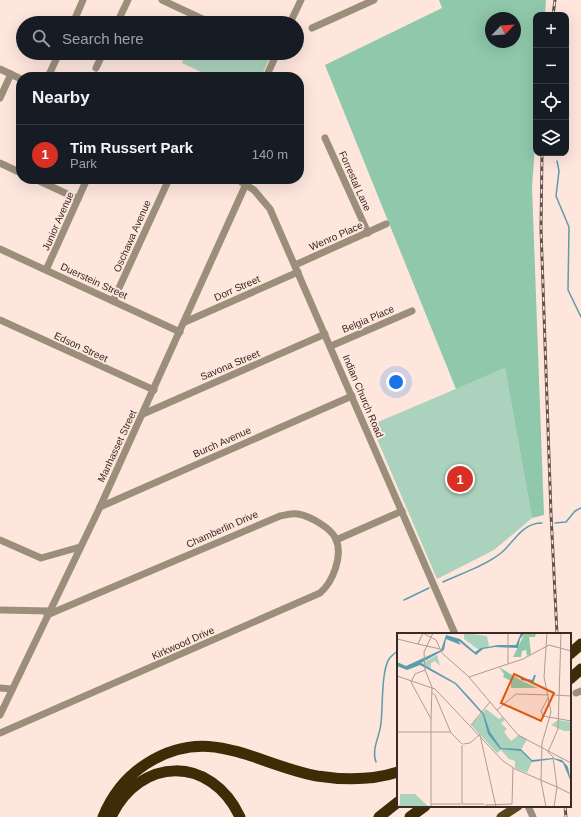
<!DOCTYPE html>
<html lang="en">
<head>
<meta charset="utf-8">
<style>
  body { margin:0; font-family:Arial,sans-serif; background:#242831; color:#f1f3f6 }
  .controls { position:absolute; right:12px; top:12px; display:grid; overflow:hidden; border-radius:8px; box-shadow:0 4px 16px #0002 }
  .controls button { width:36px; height:36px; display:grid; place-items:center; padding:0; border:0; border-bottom:1px solid #363941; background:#171b24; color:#f1f3f6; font:20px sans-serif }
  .compass { position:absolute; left:485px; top:12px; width:36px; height:36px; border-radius:50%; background:#171b24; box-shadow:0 4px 16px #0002; rotate:65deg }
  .you { position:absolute; left:396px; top:382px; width:14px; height:14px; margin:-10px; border:3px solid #fff; border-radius:50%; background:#1a73e8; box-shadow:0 0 0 6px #1a73e833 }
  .badge { display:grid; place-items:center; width:26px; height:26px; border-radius:50%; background:#d93025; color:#fff; font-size:13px; font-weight:700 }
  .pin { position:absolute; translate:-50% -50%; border:2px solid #fff; box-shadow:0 1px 4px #0006 }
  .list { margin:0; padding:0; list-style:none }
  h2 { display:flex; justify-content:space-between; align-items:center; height:52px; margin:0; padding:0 16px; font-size:17px }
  h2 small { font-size:13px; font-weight:400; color:#9ea1a6 }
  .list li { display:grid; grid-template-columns:26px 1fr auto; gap:12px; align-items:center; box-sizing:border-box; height:60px; padding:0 16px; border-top:1px solid #363941 }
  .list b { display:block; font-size:15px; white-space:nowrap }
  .list p { margin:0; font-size:13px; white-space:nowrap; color:#9ea1a6 }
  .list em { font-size:13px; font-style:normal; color:#9ea1a6 }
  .icon { flex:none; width:22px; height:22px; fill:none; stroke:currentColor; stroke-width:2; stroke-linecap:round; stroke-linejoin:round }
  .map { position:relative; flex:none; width:581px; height:817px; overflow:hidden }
  .search { position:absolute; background:#171b24; box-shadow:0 4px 16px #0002; left:16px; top:16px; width:288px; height:44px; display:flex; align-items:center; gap:10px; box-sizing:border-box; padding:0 14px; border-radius:22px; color:#9ea1a6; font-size:15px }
  .panel { position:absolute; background:#171b24; box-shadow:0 4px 16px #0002; left:16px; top:72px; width:288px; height:112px; border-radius:16px }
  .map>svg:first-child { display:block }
  .green { fill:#aad2bd }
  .forest { fill:#8fc8ab; fill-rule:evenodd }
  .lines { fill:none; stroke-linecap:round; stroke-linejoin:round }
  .stream { stroke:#5b9cae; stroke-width:1.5 }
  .minor { stroke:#9b8f7b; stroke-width:7 }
  .major { stroke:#59441e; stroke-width:9 }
  .highway { stroke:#3e2c06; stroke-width:11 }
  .rail-casing { stroke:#62514b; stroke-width:3 }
  .rail { stroke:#fee6dd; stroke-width:1.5; stroke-dasharray:4.5; stroke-linecap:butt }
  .labels { text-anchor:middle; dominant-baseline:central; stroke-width:4; stroke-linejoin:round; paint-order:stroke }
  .street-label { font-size:10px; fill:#392a25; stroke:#fee6dd }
  .inset-river { fill:none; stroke:#5b9cae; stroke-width:2 }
  .inset-road { fill:none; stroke:#af9b93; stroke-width:1 }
  .view { fill:#df570d; fill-opacity:0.15; stroke:#df570d; stroke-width:2 }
  .inset-edge { fill:none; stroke:#392a25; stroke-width:2 }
</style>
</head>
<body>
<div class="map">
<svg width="581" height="817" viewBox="0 0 581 817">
  <rect width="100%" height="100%" fill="#fee6dd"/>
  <g class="green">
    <path d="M186,53H262L270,57L261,77H212L182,63Z"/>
    <path d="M505,368L532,518L494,550L437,579L371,425Z"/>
  </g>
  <path class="forest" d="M439,0H546L545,15H536V133L532,187L544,515L532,518L505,368L456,389L325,65L442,8ZM491,18H515V42H491Z"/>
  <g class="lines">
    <g class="stream">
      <path d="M557,161L559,171L556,196L569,227L568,290L581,317"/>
      <path d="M555,523L566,522L575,511L581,508"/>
      <path d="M443,582C462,573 485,566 501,553C515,541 522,523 542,523"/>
      <path d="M404,600L429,588"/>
      <path d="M412,634V633"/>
      <path d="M376,762C371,749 380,736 381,723C383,708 381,672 389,659C391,656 395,653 398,651"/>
    </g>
    <g class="minor">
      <path d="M162,0L211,23"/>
      <path d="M73,23L83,0"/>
      <path d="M117,23L128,0"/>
      <path d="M290,23L301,0"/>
      <path d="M312,28L374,0"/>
      <path d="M96,68L103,53"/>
      <path d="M0,69L21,79"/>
      <path d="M48,77L59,53"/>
      <path d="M266,77L277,53"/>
      <path d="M0,98L11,74"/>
      <path d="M325,138L368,233"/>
      <path d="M0,163L21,173"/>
      <path d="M35,179L78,199"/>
      <path d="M237,179L254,190L270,209L455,634"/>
      <path d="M0,249L180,332"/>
      <path d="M295,265L386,224"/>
      <path d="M46,270L87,179"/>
      <path d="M113,301L169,179"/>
      <path d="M0,320L154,390"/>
      <path d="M185,322L298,272"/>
      <path d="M331,346L412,311"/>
      <path d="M143,414L325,334"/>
      <path d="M100,507L352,396"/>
      <path d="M0,540L41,558L80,547"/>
      <path d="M336,540L402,511"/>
      <path d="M0,610L50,611"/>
      <path d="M0,688L12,689"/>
      <path d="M576,693L581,691"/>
      <path d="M0,715L100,507L246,184"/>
      <path d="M0,733L320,593C333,582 343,556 336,539C331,528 310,516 298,514C292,513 286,515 280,516L47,615"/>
      <path d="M528,806L533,817"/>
    </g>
    <path class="major" d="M501,817L518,806"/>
    <g class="highway">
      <path d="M570,654L581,644"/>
      <path d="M570,679L581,669"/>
      <path d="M103,817C112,795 126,777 146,764C209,723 254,764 317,776C343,780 373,780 398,772"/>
      <path d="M111,817C140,756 211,755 240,817"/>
      <path d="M379,817L398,802"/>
      <path d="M410,817L425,806"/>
    </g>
    <g class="rail-casing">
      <g id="rail">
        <path d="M553,15L555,0"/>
        <path d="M542,153L541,229L551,514L557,634"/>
        <path d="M565,806L566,817"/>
      </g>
    </g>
    <use href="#rail" class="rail"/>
  </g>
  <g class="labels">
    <g class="street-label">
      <text transform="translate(355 181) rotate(66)">Forrestal Lane</text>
      <text transform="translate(58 221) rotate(-66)">Junior Avenue</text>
      <text transform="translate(132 236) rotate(-66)">Oschawa Avenue</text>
      <text transform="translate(336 236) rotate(-24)">Wenro Place</text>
      <text transform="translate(94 281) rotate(25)">Duerstein Street</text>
      <text transform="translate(237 288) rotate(-24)">Dorr Street</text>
      <text transform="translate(368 319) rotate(-23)">Belgia Place</text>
      <text transform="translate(81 347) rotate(25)">Edson Street</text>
      <text transform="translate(230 365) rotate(-23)">Savona Street</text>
      <text transform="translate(363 396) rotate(67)">Indian Church Road</text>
      <text transform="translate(222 442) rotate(-24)">Burch Avenue</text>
      <text transform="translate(117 446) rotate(-65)">Manhasset Street</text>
      <text transform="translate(222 529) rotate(-24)">Chamberlin Drive</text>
      <text transform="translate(183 643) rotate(-24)">Kirkwood Drive</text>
    </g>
  </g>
  <g transform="translate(397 633)">
    <rect width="174" height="174" fill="#fee6dd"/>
    <path d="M67,0L90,3L92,13L82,17L67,6ZM40,22L43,33L38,28L34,30V35L24,31ZM89,76L102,86L105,84L108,87L104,90L110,96L107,99L114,108L122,102L130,106L124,117L135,129L130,140L118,135V128L112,126L104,117L100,120L74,92ZM161,87L174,89V98H167L154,92ZM3,161H18L32,174H0L3,171Z" fill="#aad2bd"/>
    <path d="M128,0H139L138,4H132L134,21L130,23L129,17L125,18L124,24H116ZM102,34L125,48L141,55H114V48L106,44L107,41Z" fill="#8fc8ab"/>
    <path d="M124,0H128L123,6L121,15L98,14L86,16L79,22L63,9L61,8L64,12L49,6L47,17L24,30L59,50L73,65L87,81L93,99L104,115L124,116L135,127L156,125L165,127L171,134L174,149L166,130L157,126L135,129L124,118L103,116L91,101L86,82L58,51L23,32L10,37L0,33V29L9,33L44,17L49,2L63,6L78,19L84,15L101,12H119Z" fill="#5b9cae"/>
    <path class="inset-river" d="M124,46L136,48L138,42"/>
    <path class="inset-road" d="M26,0L39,7L45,20L71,43L121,102L174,130M26,0L21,11L43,16M164,0L161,96L151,119L156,124L160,154L174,161M0,6L21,11M111,31V0M28,37L35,54L34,86M0,43L38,56L106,128L118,136L160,154L157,174M72,44L126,26L152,12L174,18M35,60L38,62L54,100L65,111M157,62L174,63M151,65L144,78L146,83L174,88M100,77L119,61L152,62M74,92L93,69M0,99H54M83,102L99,174M66,111L73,110L83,101M34,171H64M65,171V112M65,171H87M88,172L115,171L116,135M34,174V86L14,49L18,41L28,37L27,19L36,0M149,174L144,148L145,110L154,79L147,44L150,0"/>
    <path class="view" d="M117,41L157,60L144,88L104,70Z"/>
    <rect width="174" height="174" class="inset-edge"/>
  </g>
</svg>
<div class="controls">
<button>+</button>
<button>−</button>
<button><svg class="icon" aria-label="locate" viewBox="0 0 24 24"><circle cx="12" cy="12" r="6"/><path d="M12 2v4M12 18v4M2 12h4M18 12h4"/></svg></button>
<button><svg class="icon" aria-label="layers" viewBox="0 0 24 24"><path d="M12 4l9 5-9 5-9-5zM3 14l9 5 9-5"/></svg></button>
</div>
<svg class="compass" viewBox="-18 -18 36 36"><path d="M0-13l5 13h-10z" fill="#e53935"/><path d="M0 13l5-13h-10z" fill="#9ea1a6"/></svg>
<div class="you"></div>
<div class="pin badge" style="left:460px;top:479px">1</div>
<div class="search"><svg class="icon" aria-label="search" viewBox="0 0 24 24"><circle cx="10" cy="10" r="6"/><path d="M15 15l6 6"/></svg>Search here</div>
<section class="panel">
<h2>Nearby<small></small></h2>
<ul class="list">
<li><span class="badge">1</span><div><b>Tim Russert Park</b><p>Park</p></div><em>140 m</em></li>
</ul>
</section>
</div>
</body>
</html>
